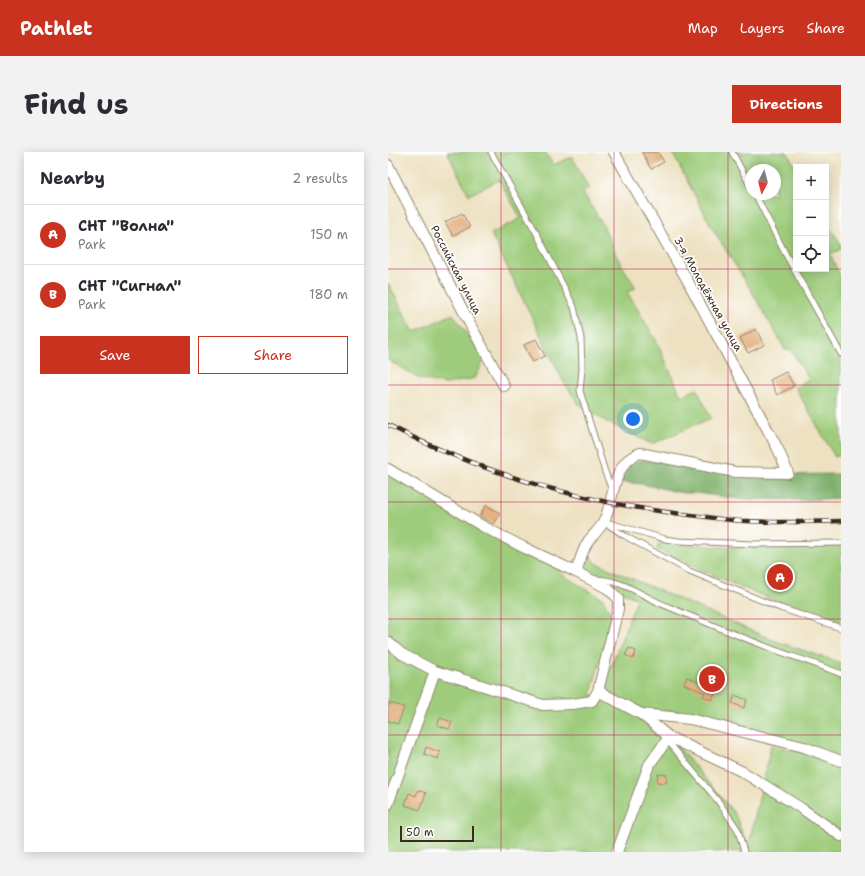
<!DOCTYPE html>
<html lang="en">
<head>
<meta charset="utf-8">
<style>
  body { margin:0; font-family:"Shantell Sans",sans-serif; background:#f2f2f3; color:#2b2b33 }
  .controls { position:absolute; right:12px; top:12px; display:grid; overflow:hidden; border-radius:0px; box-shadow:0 2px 10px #0003 }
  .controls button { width:36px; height:36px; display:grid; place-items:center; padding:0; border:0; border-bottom:1px solid #e1e1e2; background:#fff; color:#2b2b33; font:20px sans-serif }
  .compass { position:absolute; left:357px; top:12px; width:36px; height:36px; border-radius:50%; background:#fff; box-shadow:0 2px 10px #0003; rotate:186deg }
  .scale { position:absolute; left:12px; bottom:10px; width:74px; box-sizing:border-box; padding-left:4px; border:2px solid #3b2a1e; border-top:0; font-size:11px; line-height:14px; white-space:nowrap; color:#3b2a1e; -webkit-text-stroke:3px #fff; paint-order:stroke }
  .you { position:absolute; left:245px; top:267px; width:14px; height:14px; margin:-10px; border:3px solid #fff; border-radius:50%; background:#1a73e8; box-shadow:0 0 0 6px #1a73e833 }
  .badge { display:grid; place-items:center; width:26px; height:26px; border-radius:50%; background:#c8321e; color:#fff; font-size:13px; font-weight:700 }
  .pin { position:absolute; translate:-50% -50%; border:2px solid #fff; box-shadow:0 1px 4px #0006 }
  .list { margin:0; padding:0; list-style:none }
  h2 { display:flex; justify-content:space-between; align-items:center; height:52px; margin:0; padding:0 16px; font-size:17px }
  h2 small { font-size:13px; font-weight:400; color:#7c7c81 }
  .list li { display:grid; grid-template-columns:26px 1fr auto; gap:12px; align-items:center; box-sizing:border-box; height:60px; padding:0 16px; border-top:1px solid #e1e1e2 }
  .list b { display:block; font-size:15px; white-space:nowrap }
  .list p { margin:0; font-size:13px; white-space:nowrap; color:#7c7c81 }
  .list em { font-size:13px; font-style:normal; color:#7c7c81 }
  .actions { display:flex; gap:8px; padding:12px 16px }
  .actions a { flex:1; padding:9px 0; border:1px solid #c8321e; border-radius:0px; text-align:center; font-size:14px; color:#c8321e }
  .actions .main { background:#c8321e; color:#fff }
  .icon { flex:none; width:22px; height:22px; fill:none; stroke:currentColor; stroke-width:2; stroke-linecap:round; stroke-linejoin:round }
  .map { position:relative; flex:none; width:453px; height:700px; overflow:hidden; border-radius:0px }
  header { display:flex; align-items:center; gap:24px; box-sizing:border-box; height:56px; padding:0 20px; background:#c8321e; color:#fff }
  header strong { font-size:19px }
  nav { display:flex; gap:22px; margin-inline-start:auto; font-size:14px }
  .intro { display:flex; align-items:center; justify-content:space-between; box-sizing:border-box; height:96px; padding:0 24px }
  h1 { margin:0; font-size:28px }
  .button { padding:10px 18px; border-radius:0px; background:#c8321e; color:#fff; font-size:14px; font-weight:700 }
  main { display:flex; gap:24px; padding:0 24px }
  aside { flex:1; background:#fff; border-radius:0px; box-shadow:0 2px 10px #0003 }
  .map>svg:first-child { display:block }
  .green { fill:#9ecc7b; stroke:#6c7b4c; fill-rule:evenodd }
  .forest { fill:#7eb06b; stroke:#5c6d44 }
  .building { fill:#e4b181 }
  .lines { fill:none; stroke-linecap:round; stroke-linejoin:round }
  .lane-casing { stroke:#948670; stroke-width:7 }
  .street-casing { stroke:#948670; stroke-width:12 }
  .lane { stroke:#fff; stroke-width:5 }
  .street { stroke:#fff; stroke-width:10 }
  .rail-casing { stroke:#3b2a1e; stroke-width:4.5 }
  .rail { stroke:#fff; stroke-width:3; stroke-dasharray:9; stroke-linecap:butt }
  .grid { fill:none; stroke:#c2185b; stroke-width:1; stroke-opacity:0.55 }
  .labels { text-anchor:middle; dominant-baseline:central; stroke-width:3.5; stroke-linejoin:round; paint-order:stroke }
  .street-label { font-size:11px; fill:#3b2a1e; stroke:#fff }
</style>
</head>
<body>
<header>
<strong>Pathlet</strong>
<nav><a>Map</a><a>Layers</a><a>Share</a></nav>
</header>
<div class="intro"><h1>Find us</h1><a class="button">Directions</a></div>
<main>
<aside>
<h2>Nearby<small>2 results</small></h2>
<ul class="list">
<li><span class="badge">A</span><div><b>СНТ &quot;Волна&quot;</b><p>Park</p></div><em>150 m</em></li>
<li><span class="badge">B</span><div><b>СНТ &quot;Сигнал&quot;</b><p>Park</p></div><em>180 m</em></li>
</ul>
<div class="actions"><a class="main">Save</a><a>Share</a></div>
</aside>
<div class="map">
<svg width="453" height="700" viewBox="0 0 453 700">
  <rect width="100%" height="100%" fill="#fff"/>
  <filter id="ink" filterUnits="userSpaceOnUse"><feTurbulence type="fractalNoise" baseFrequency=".025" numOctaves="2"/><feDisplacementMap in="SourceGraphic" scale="8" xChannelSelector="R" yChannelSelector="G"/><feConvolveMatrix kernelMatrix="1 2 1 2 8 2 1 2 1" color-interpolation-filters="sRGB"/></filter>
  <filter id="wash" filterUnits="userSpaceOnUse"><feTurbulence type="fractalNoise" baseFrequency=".012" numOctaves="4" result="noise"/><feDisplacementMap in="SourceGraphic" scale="16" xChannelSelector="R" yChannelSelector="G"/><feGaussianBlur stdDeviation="0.9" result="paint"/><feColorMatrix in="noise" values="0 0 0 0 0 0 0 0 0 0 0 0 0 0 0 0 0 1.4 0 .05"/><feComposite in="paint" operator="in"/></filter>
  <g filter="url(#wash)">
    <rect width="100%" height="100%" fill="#ede1c1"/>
    <g class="green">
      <path d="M59,0H157L165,13L184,5L201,36L194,39L215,73L230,107L248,136L239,140L268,188L293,244L309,237L323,266L264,292L217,269L191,252L175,229L103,82L133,66L111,28L81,43Z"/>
      <path d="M284,0H399L408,16V117H438V70L453,92V97L442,102L453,126V303L447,305L407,235L421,227L402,197L398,199L363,138L323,74ZM363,18H387V42H363Z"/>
      <path d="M0,131L26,180L65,162L97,207L87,226L58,232L33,227L0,208Z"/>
      <path d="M0,320L173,417L174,423L215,447L224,465L203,542L248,563L286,590L347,662L360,696L383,593L413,600L453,613V700H0Z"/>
      <path d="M273,388L280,390L332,395L409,396L453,393V470C420,460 387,449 355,436C326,424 298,410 269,397Z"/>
      <path d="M202,404L208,411L387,489L453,511V605L295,560L255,557L246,553L224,543L217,530L249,447L229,437L193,417Z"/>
    </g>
    <path class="forest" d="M257,308L380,323L450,322C453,331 453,337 452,346L417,348L352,347L309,341H295L254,332L233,330L240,314L244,310Z"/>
    <g id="blocks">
      <g class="building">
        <path d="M254,0H270L276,10L263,17Z"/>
        <path d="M74,61L82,75L65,84L57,70Z"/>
        <path d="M368,177L376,193L360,201L352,186Z"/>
        <path d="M148,187L157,204L145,210L136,193Z"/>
        <path d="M398,220L406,234L389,243L382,228Z"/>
        <path d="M98,353L112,361L106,372L92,364Z"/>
        <path d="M241,496L248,499L245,507L237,503Z"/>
        <path d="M299,525L329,538L324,548L315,544L317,541L296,532Z"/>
        <path d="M347,543L359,548L356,556L344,551Z"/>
        <path d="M1,551L16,555L10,572L0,569V555Z"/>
        <path d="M52,566L64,570L61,577L49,573Z"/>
        <path d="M38,595L52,600L50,607L36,602Z"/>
        <path d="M270,622L279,623L278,631L269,630Z"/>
        <path d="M30,638L38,641L32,658L17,653L21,641L28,644Z"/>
      </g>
    </g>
  </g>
  <g filter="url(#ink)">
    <use href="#blocks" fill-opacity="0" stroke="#948670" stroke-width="1"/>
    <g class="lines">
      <g class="lane-casing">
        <g id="lane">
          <path d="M103,0L149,82L186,155L193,186L194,217L192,239L217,320L222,333L226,336"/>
          <path d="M344,0L363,35"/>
          <path d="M367,42L397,101L453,202"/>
          <path d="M216,370L237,384L299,418L392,456L453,476"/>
          <path d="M221,371L277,387L291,389L366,392L453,391"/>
          <path d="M208,427C236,428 255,445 281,455C314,469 348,483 382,496C405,505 430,512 453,522"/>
          <path d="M281,586L283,593L330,649L350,678L356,700"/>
        </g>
      </g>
      <g class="street-casing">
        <g id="street">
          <path d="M0,13L84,176L116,234"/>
          <path d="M0,317L96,375L135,395L188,420"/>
          <path d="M0,490L14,502L47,519L80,529L155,553L184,552L204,549L210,539L230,457V446L219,436L188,420C192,409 194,398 201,388C206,382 213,376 216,369C227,346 224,310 252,301L347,320L400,321L390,297L297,124L226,0"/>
          <path d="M210,539L253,562L281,585L355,620L413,656L453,684"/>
          <path d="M253,562L302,567L416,595L453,609"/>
          <path d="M0,652L47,519"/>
          <path d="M229,700L261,613L281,585"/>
        </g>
      </g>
      <use href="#lane" class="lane"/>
      <use href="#street" class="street"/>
      <g class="rail-casing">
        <path id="rail" d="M0,273C97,323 203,353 311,364C327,366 343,369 359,369C391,371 422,370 453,369"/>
      </g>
      <use href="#rail" class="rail"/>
    </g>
  </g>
  <path class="grid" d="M113,0V700M226,0V700M340,0V700M0,117H408M438,117H453M0,233H453M0,350H453M0,467H453M0,583H453"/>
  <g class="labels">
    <g class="street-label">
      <text transform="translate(68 118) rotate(63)">Российская улица</text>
      <text transform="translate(320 142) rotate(61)">3-я Молодёжная улица</text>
    </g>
  </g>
</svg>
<div class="controls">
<button>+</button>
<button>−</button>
<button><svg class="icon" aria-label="locate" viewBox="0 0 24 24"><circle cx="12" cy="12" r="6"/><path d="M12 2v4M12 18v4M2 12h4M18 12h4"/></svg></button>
</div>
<svg class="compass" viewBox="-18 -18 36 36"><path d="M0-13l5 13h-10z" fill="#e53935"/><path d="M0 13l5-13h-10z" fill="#7c7c81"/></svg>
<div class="scale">50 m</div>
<div class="you"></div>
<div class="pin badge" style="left:392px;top:425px">A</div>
<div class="pin badge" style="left:324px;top:527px">B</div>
</div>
</main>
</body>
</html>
